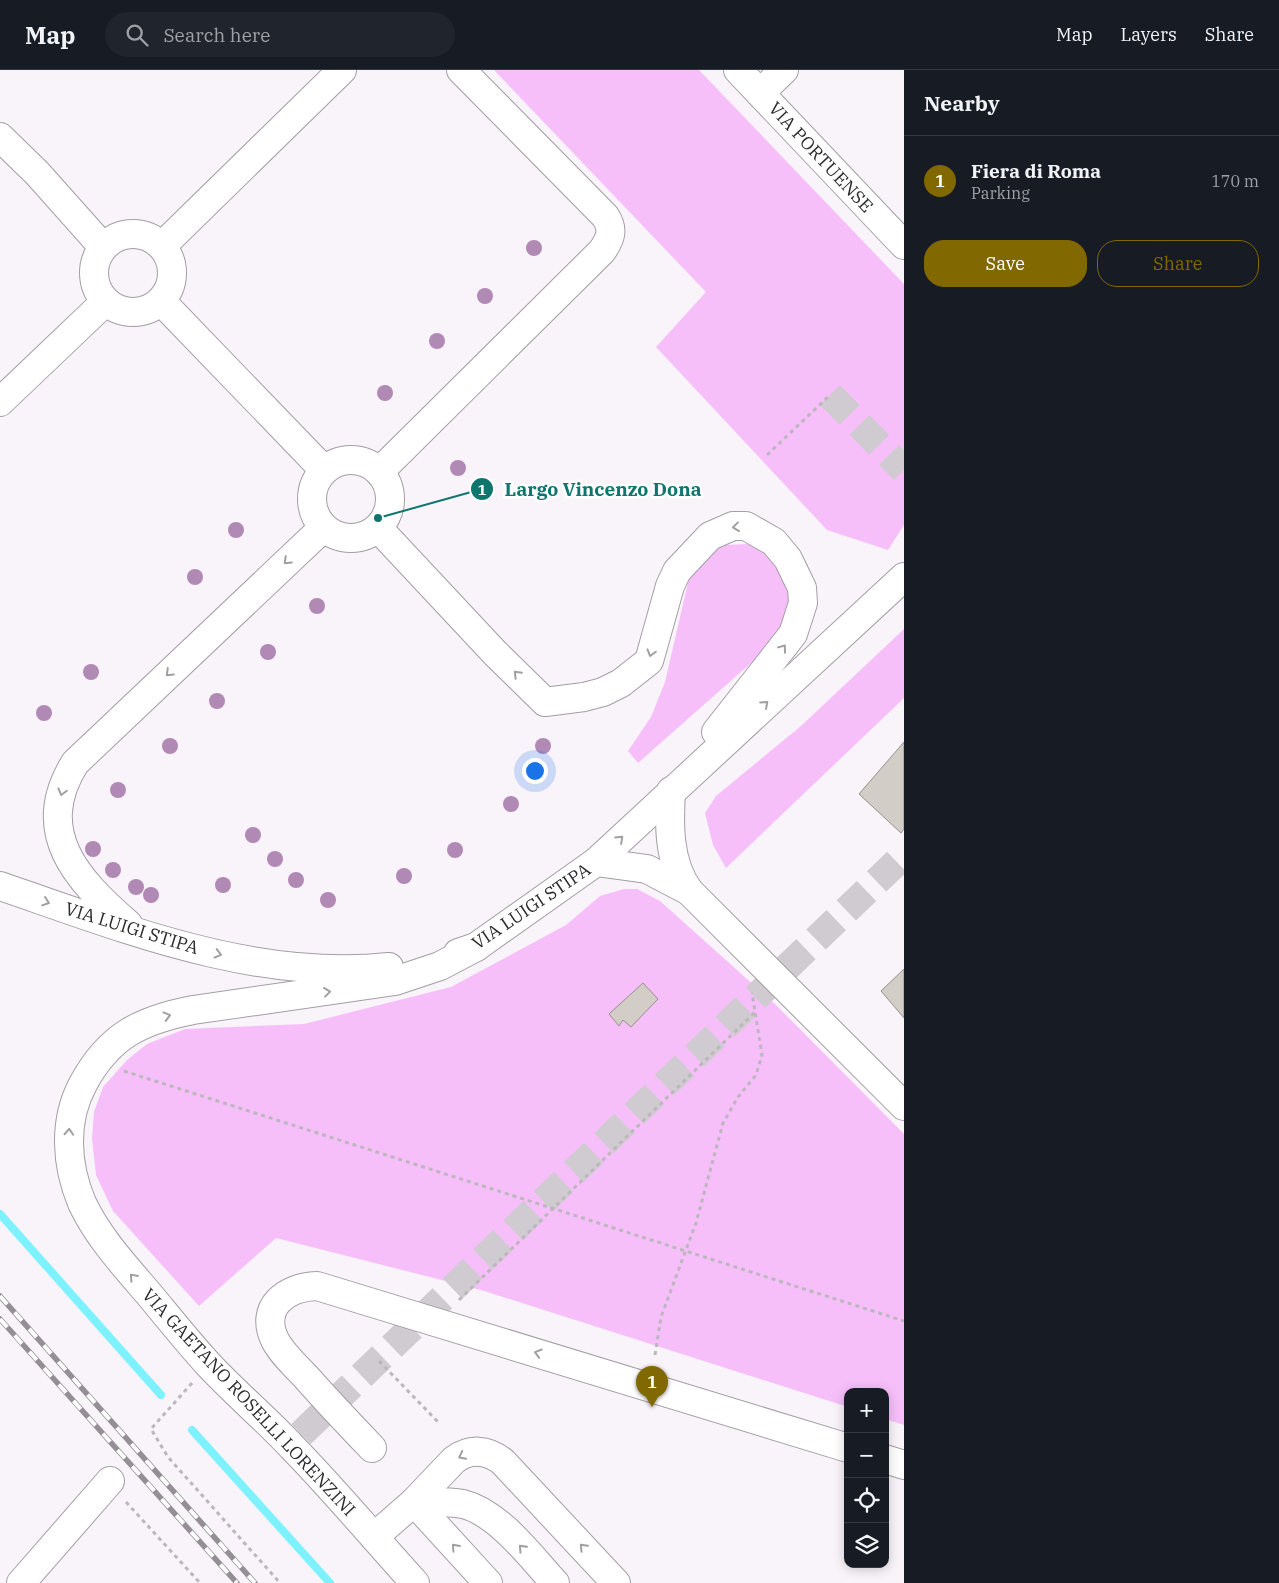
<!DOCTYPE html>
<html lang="en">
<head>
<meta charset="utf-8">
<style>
  body { margin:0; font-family:"IBM Plex Serif",serif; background:#20242c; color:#f1f3f6 }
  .controls { position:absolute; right:15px; bottom:15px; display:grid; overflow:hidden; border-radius:10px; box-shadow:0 2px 12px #0003 }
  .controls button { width:45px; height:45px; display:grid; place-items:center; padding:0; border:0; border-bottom:1px solid #363941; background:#171b24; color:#f1f3f6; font:25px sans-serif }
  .you { position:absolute; left:534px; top:700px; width:18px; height:18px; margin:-12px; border:4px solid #fff; border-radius:50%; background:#1a73e8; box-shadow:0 0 0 8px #1a73e833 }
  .badge { display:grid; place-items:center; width:32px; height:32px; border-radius:50%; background:#816800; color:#fff; font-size:16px; font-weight:700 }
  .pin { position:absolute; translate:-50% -41px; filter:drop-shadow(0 1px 2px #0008) }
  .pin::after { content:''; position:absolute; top:26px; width:18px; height:15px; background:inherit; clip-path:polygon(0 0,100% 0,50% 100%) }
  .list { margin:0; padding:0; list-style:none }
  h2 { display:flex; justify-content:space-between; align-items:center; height:65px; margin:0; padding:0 20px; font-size:21px }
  h2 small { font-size:16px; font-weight:400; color:#9ea1a6 }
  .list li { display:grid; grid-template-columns:32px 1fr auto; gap:15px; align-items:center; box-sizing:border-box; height:90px; padding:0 20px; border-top:1px solid #363941 }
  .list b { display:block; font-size:19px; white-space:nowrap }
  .list p { margin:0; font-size:16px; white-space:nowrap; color:#9ea1a6 }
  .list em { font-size:16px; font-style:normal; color:#9ea1a6 }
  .actions { display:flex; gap:10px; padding:15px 20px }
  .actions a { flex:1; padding:11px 0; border:1px solid #816800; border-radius:20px; text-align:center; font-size:18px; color:#816800 }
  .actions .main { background:#816800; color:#fff }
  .icon { flex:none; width:28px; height:28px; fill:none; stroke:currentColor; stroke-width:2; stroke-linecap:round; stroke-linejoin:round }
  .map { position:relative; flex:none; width:904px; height:1513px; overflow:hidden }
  header { display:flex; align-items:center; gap:30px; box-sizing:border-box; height:70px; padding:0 25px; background:#171b24; border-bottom:1px solid #363941 }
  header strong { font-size:24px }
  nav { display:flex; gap:28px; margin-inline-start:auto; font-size:18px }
  .search { width:350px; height:45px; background:#20242c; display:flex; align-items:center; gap:12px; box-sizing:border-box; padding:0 18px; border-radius:28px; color:#9ea1a6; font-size:19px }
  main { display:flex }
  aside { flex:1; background:#171b24 }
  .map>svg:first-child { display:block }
  .green { fill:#f6bffa }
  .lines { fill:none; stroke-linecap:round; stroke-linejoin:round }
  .stream { stroke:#7df2fd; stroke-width:8 }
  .building { fill:#d2cdc6; stroke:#96918b }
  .minor-tunnel { stroke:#d0cbd1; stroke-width:28; stroke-dasharray:28 14; stroke-linecap:butt }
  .minor-casing { stroke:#a39ea4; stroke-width:30 }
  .path { stroke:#bcb7bd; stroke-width:3; stroke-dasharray:4 4; stroke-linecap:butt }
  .minor { stroke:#fff; stroke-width:28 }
  .rail-casing { stroke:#938f94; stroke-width:5.5 }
  .rail { stroke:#fff; stroke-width:4; stroke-dasharray:11; stroke-linecap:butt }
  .tree { fill:#b089b5 }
  .oneway { stroke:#a0a0a1 }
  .labels { text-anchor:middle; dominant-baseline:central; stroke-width:5; stroke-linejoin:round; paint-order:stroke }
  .street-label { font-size:18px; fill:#2d2b2e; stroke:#fff }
  .leader { fill:none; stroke:#0f766e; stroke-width:2 }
  .callout-dot { fill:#0f766e; stroke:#fff; stroke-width:2 }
  .mark-label { font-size:15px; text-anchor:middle; font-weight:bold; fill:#fff }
  .callout-label { font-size:19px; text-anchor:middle; font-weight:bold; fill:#0f766e; stroke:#fff; stroke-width:5; stroke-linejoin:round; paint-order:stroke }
</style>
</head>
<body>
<header>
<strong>Map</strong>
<div class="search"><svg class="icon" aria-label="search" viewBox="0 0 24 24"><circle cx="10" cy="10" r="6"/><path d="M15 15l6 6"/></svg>Search here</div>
<nav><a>Map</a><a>Layers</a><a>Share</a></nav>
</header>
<main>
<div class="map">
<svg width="904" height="1513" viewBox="0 0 904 1513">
  <rect width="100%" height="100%" fill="#f9f3fa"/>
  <g class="green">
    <path d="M494,0H699L904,214V455L888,480L827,460L656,277L706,222Z"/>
    <path d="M751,474L782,488L796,538L768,578L638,693L628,681L651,647L665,612L689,508L720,475Z"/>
    <path d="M904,559V628L726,798L713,775L705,743L716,726L801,656Z"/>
    <path d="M624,819H637L660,831L776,935L904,1064V1355L885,1349V1322H848V1337L481,1220L276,1168L199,1236L113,1141L96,1105L92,1069L94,1042L103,1017L127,990L147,974L185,959L304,954L451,917L566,855L600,826Z"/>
  </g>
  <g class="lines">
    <g class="stream">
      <path d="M0,1144L161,1325"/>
      <path d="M192,1360L330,1513"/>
    </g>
  </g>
  <g class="building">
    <path d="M904,672V759L901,763L859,724Z"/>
    <path d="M904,899V948L881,921Z"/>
    <path d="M643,913L658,929L631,957L623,950L619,956L609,944Z"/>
  </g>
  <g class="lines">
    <g class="minor-tunnel">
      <path d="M830,325L904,400"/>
      <path d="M301,1364L904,785"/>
    </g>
    <g class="minor-casing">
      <g id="minor">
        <path d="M738,0L904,175"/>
        <path d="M760,23L784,0"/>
        <path d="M0,67L37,103L103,177"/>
        <circle cx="133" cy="203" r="39"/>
        <path d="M162,176L342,0"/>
        <path d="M161,231L324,400"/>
        <path d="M0,332L105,232"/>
        <circle cx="351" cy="429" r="39"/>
        <path d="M379,402L602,181C611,168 614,159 605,146L461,0"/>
        <path d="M378,458L495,583L545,632L584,627L603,622L621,613L649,591L670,516L677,501L710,466L733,456H746L774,472L788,489L802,518L803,533L793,564L716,662"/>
        <path d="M671,721C669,754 668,792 689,821L904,1036"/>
        <path d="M596,792L647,799L689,821"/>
        <path d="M0,816C126,859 254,911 389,897"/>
        <path d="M128,854C77,810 32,762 75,693L323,458"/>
        <path d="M458,883L476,877L596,792L904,507"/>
        <path d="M372,1378C350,1355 328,1332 307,1308C296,1296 282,1284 275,1270C259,1237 286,1217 317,1216L848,1378"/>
        <path d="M885,1389L904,1395"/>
        <path d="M374,1467L414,1432C430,1432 447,1431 463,1434C499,1443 531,1487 555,1513"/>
        <path d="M21,1513L110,1411"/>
        <path d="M415,1513C374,1468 335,1421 293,1378C266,1349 235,1323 208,1294C187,1271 168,1247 148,1223C124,1195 98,1167 82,1133C66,1095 63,1051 83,1014C109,965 142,950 193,940L395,911L440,896L476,877"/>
        <path d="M488,1513L414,1432L454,1390C470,1378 487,1379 503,1392L616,1513"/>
      </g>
    </g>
    <g class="path">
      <path d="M767,385L830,325"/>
      <path d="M124,1001L904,1251"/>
      <path d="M459,1230L755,942"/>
      <path d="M655,1285L661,1247L696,1153L723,1053L738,1027L756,1005L762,985L752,923"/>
      <path d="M379,1291L440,1354"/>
      <path d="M192,1313L151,1359L168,1387L280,1513"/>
      <path d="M126,1432L200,1513"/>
    </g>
    <use href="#minor" class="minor"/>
    <g class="rail-casing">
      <g id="rail">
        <path d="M0,1226L255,1513"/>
        <path d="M0,1249L237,1513"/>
      </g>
    </g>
    <use href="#rail" class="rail"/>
  </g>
  <g class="tree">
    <circle cx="534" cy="178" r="8"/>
    <circle cx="485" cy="226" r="8"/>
    <circle cx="437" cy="271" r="8"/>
    <circle cx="385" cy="323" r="8"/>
    <circle cx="458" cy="398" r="8"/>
    <circle cx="236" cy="460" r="8"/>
    <circle cx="195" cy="507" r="8"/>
    <circle cx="317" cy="536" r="8"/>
    <circle cx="268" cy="582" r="8"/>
    <circle cx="91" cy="602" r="8"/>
    <circle cx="217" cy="631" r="8"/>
    <circle cx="44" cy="643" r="8"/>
    <circle cx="170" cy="676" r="8"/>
    <circle cx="543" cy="676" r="8"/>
    <circle cx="118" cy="720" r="8"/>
    <circle cx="511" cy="734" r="8"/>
    <circle cx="253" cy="765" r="8"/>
    <circle cx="93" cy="779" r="8"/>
    <circle cx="455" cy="780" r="8"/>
    <circle cx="275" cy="789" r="8"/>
    <circle cx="113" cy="800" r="8"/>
    <circle cx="404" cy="806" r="8"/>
    <circle cx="296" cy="810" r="8"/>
    <circle cx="223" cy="815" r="8"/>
    <circle cx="136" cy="817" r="8"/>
    <circle cx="151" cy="825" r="8"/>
    <circle cx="328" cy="830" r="8"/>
  </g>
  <defs><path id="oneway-chevron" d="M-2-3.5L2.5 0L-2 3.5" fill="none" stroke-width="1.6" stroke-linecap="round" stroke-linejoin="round" transform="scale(1.25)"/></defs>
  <g class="oneway">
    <use href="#oneway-chevron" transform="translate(736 457) rotate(173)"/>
    <use href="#oneway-chevron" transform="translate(287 491) rotate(136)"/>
    <use href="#oneway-chevron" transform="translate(783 578) rotate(-53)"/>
    <use href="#oneway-chevron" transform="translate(651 583) rotate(106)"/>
    <use href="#oneway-chevron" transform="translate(169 603) rotate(136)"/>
    <use href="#oneway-chevron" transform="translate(517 604) rotate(-135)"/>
    <use href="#oneway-chevron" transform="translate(765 634) rotate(-42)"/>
    <use href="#oneway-chevron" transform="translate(62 722) rotate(105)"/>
    <use href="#oneway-chevron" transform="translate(620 769) rotate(-43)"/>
    <use href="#oneway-chevron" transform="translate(46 832) rotate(19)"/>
    <use href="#oneway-chevron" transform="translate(218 884) rotate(15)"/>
    <use href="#oneway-chevron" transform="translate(327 922) rotate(-7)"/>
    <use href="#oneway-chevron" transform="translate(167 946) rotate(-15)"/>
    <use href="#oneway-chevron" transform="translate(69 1062) rotate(-87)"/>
    <use href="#oneway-chevron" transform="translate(133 1207) rotate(-131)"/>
    <use href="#oneway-chevron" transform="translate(538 1283) rotate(-163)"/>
    <use href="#oneway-chevron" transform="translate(462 1386) rotate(153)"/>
    <use href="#oneway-chevron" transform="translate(455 1477) rotate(-132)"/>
    <use href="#oneway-chevron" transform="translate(583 1477) rotate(-133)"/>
    <use href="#oneway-chevron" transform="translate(522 1478) rotate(-133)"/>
  </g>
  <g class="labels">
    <g class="street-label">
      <text transform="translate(821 87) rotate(47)">VIA PORTUENSE</text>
      <text transform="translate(531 836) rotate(-34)">VIA LUIGI STIPA</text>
      <text transform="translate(132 858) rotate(17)">VIA LUIGI STIPA</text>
      <text transform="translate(249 1332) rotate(47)">VIA GAETANO ROSELLI LORENZINI</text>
    </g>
  </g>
  <path class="leader" d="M378 448L482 419"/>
  <g class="callout-dot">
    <circle cx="378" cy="448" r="5"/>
    <circle cx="482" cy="419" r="12"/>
  </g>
  <g class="mark-label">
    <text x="482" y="425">1</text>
  </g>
  <g class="callout-label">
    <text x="603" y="426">Largo Vincenzo Dona</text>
  </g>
</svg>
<div class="controls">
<button>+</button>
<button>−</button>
<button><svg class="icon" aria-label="locate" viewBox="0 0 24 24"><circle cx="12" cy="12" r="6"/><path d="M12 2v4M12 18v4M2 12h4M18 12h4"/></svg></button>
<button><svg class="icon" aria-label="layers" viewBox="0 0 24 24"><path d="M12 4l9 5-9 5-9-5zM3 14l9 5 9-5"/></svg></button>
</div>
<div class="you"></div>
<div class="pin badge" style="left:652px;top:1337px">1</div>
</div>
<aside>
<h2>Nearby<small></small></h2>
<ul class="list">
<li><span class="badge">1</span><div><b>Fiera di Roma</b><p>Parking</p></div><em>170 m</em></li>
</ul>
<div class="actions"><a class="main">Save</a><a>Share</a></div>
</aside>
</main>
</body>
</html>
